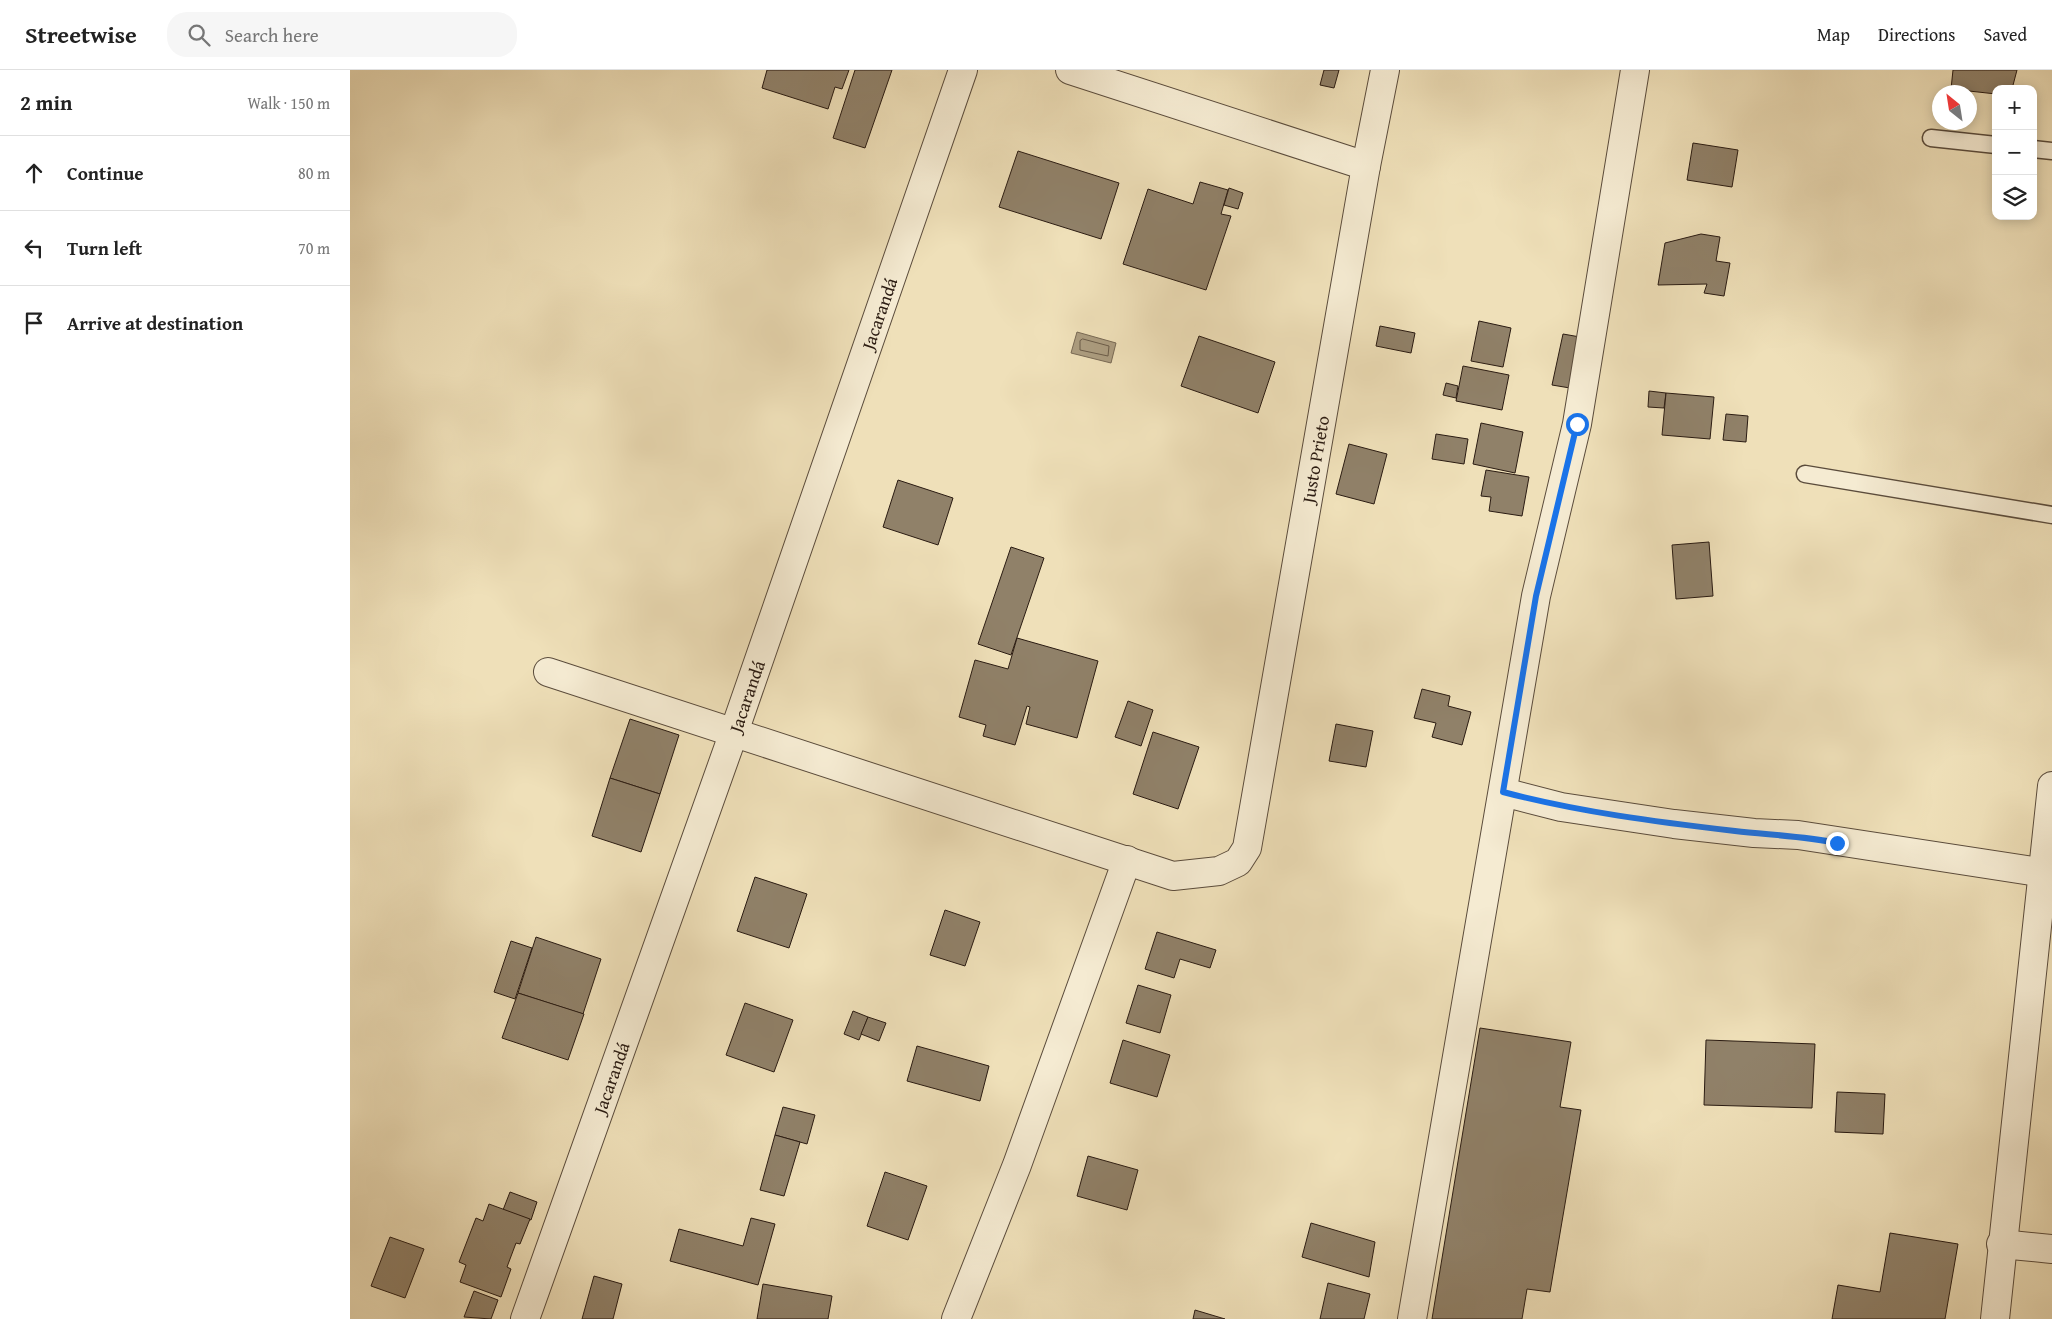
<!DOCTYPE html>
<html lang="en">
<head>
<meta charset="utf-8">
<style>
  body { margin:0; font-family:"Gentium Book Plus",serif; background:#f6f6f6; color:#222 }
  .controls { position:absolute; right:15px; top:15px; display:grid; overflow:hidden; border-radius:10px; box-shadow:0 2px 12px #0003 }
  .controls button { width:45px; height:45px; display:grid; place-items:center; padding:0; border:0; border-bottom:1px solid #e0e0e0; background:#fff; color:#222; font:25px sans-serif }
  .compass { position:absolute; left:1582px; top:15px; width:45px; height:45px; border-radius:50%; background:#fff; box-shadow:0 2px 12px #0003; rotate:330deg }
  .stop { position:absolute; width:15px; height:15px; margin:-11px; border:4px solid #1a73e8; border-radius:50%; background:#fff }
  .stop.end { background:#1a73e8; border-color:#fff; box-shadow:0 1px 5px #0008 }
  .list { margin:0; padding:0; list-style:none }
  h2 { display:flex; justify-content:space-between; align-items:center; height:65px; margin:0; padding:0 20px; font-size:21px }
  h2 small { font-size:16px; font-weight:400; color:#767676 }
  .list li { display:grid; grid-template-columns:32px 1fr auto; gap:15px; align-items:center; box-sizing:border-box; height:75px; padding:0 20px; border-top:1px solid #e0e0e0 }
  .list b { display:block; font-size:19px; white-space:nowrap }
  .list em { font-size:16px; font-style:normal; color:#767676 }
  .icon { flex:none; width:28px; height:28px; fill:none; stroke:currentColor; stroke-width:2; stroke-linecap:round; stroke-linejoin:round }
  .map { position:relative; flex:none; width:1702px; height:1249px; overflow:hidden }
  header { display:flex; align-items:center; gap:30px; box-sizing:border-box; height:70px; padding:0 25px; background:#fff; border-bottom:1px solid #e0e0e0 }
  header strong { font-size:24px }
  nav { display:flex; gap:28px; margin-inline-start:auto; font-size:18px }
  .search { width:350px; height:45px; background:#f6f6f6; display:flex; align-items:center; gap:12px; box-sizing:border-box; padding:0 18px; border-radius:20px; color:#767676; font-size:19px }
  main { display:flex }
  aside { flex:1; background:#fff }
  .map>svg:first-child { display:block }
  .water { fill:#ac9d80; stroke:#786954 }
  .lines { fill:none; stroke-linecap:round; stroke-linejoin:round }
  .shore { stroke:#6b5c49; stroke-width:1 }
  .building { fill:#908169; stroke:#2a1b12 }
  .service-casing { stroke:#5b4c3c; stroke-width:19 }
  .minor-casing { stroke:#5b4c3c; stroke-width:30 }
  .tertiary-casing { stroke:#5b4c3c; stroke-width:30 }
  .service { stroke:#f5ebd2; stroke-width:16 }
  .minor { stroke:#f5ebd2; stroke-width:28 }
  .tertiary { stroke:#f5ebd2; stroke-width:28 }
  .route { stroke:#1a73e8; stroke-width:6 }
  .labels { text-anchor:middle; dominant-baseline:central; stroke-width:4; stroke-linejoin:round; paint-order:stroke }
  .street-label { font-size:18px; fill:#2a1b12; stroke:#f5ebd2 }
</style>
</head>
<body>
<header>
<strong>Streetwise</strong>
<div class="search"><svg class="icon" aria-label="search" viewBox="0 0 24 24"><circle cx="10" cy="10" r="6"/><path d="M15 15l6 6"/></svg>Search here</div>
<nav><a>Map</a><a>Directions</a><a>Saved</a></nav>
</header>
<main>
<aside>
<h2>2 min<small>Walk · 150 m</small></h2>
<ul class="list">
<li><svg class="icon" aria-label="ahead" viewBox="0 0 24 24"><path d="M12 20V5M6 11l6-6 6 6"/></svg><div><b>Continue</b></div><em>80 m</em></li>
<li><svg class="icon" aria-label="left" viewBox="0 0 24 24"><path d="M17 20v-9H6M10 6l-5 5 5 5"/></svg><div><b>Turn left</b></div><em>70 m</em></li>
<li><svg class="icon" aria-label="arrive" viewBox="0 0 24 24"><path d="M6 21V4h12l-3 4 3 4H6"/></svg><div><b>Arrive at destination</b></div></li>
</ul>
</aside>
<div class="map">
<svg width="1702" height="1249" viewBox="0 0 1702 1249">
  <rect width="100%" height="100%" fill="#efe0b9"/>
  <filter id="stains"><feTurbulence type="fractalNoise" baseFrequency=".004" numOctaves="4"/><feColorMatrix values="0 0 0 0 .2 0 0 0 0 .09 0 0 0 0 .02 0 0 0 .5 -.17"/></filter>
  <radialGradient id="worn" r=".72"><stop offset=".6" stop-color="#630" stop-opacity="0"/><stop offset="1" stop-color="#630" stop-opacity=".3"/></radialGradient>
  <path class="water" d="M727,262L766,273L761,293L721,283Z"/>
  <g class="lines">
    <path class="shore" d="M733,269L759,276L758,286L730,280V271Z"/>
  </g>
  <g class="building">
    <path d="M417,0H499L492,19L485,17L478,39L412,18Z"/>
    <path d="M505,0H542L515,78L483,68Z"/>
    <path d="M974,0H989L984,18L970,15Z"/>
    <path d="M1603,0H1667L1662,19H1646V24L1601,19Z"/>
    <path d="M1343,73L1388,80L1382,117L1337,110Z"/>
    <path d="M668,81L769,113L751,169L649,137Z"/>
    <path d="M850,112L878,120L871,144L881,146L856,220L773,194L798,119L843,134Z"/>
    <path d="M879,118L893,123L888,139L874,135Z"/>
    <path d="M1351,164L1370,167L1366,191L1380,193L1374,226L1354,223L1357,214L1308,215L1315,173Z"/>
    <path d="M1129,251L1161,258L1153,297L1121,291Z"/>
    <path d="M1030,256L1065,263L1061,283L1026,276Z"/>
    <path d="M1213,264L1230,267L1220,318L1202,315Z"/>
    <path d="M849,266L925,292L908,343L831,316Z"/>
    <path d="M1113,296L1159,305L1152,340L1106,331Z"/>
    <path d="M1096,313L1108,316L1106,328L1093,325Z"/>
    <path d="M1299,321L1316,323L1314,338L1298,337Z"/>
    <path d="M1316,323L1364,327L1360,369L1312,365Z"/>
    <path d="M1376,344L1398,346L1396,372L1373,370Z"/>
    <path d="M1131,353L1173,362L1165,403L1123,394Z"/>
    <path d="M1086,364L1118,369L1114,394L1082,389Z"/>
    <path d="M999,374L1037,384L1024,434L986,424Z"/>
    <path d="M1136,400L1179,407L1172,446L1139,441L1141,427L1131,426Z"/>
    <path d="M548,410L603,428L588,475L533,457Z"/>
    <path d="M1359,472L1363,526L1326,529L1322,475Z"/>
    <path d="M661,477L694,488L661,585L628,574Z"/>
    <path d="M667,568L748,591L727,668L676,654L680,637L677,636L665,675L633,666L636,655L609,647L625,590L658,599Z"/>
    <path d="M1072,619L1100,626L1098,636L1121,642L1112,675L1082,667L1086,653L1064,648Z"/>
    <path d="M778,631L803,640L791,676L765,667Z"/>
    <path d="M280,649L329,665L310,724L260,708Z"/>
    <path d="M986,654L1023,661L1016,697L979,691Z"/>
    <path d="M803,662L849,677L828,739L783,724Z"/>
    <path d="M260,708L310,724L291,782L242,766Z"/>
    <path d="M405,807L457,824L439,878L387,861Z"/>
    <path d="M595,840L630,852L615,896L580,885Z"/>
    <path d="M807,862L866,880L860,898L830,889L824,908L795,899Z"/>
    <path d="M186,867L251,889L233,944L168,923Z"/>
    <path d="M161,871L182,878L165,929L144,922Z"/>
    <path d="M788,915L821,925L810,963L776,953Z"/>
    <path d="M168,923L234,944L218,990L152,968Z"/>
    <path d="M395,933L443,950L424,1002L376,985Z"/>
    <path d="M503,941L518,947L509,970L494,964Z"/>
    <path d="M518,947L536,953L529,971L511,964Z"/>
    <path d="M1130,958L1221,972L1210,1037L1231,1040L1200,1222L1177,1219L1172,1249H1082Z"/>
    <path d="M773,970L820,985L807,1027L760,1013Z"/>
    <path d="M1356,970L1465,974L1462,1038L1354,1035Z"/>
    <path d="M567,976L639,996L630,1031L557,1011Z"/>
    <path d="M1487,1022L1535,1024L1533,1064L1485,1062Z"/>
    <path d="M433,1037L465,1045L457,1074L425,1065Z"/>
    <path d="M425,1065L450,1072L434,1126L410,1120Z"/>
    <path d="M738,1086L788,1100L777,1140L727,1126Z"/>
    <path d="M535,1102L577,1116L558,1170L517,1156Z"/>
    <path d="M160,1122L187,1132L181,1150L153,1140Z"/>
    <path d="M139,1134L180,1149L170,1174L166,1173L157,1197L161,1199L151,1227L110,1212L116,1195L109,1192L126,1148L133,1151Z"/>
    <path d="M401,1148L425,1154L408,1215L320,1191L329,1159L393,1176Z"/>
    <path d="M961,1153L1025,1172L1019,1207L952,1187Z"/>
    <path d="M1540,1163L1608,1174L1595,1249H1482L1488,1215L1530,1222Z"/>
    <path d="M40,1167L74,1179L55,1228L21,1216Z"/>
    <path d="M244,1206L272,1214L263,1249H232Z"/>
    <path d="M978,1213L1020,1224L1014,1249H970Z"/>
    <path d="M413,1214L482,1226L478,1249H407Z"/>
    <path d="M124,1221L148,1230L141,1249L114,1247Z"/>
    <path d="M845,1240L875,1249H843Z"/>
  </g>
  <g class="lines">
    <g class="service-casing">
      <g id="service">
        <path d="M1581,68L1646,75"/>
        <path d="M1683,79L1702,81"/>
        <path d="M1455,404L1702,445"/>
      </g>
    </g>
    <g class="minor-casing">
      <g id="minor">
        <path d="M720,0L1016,96"/>
        <path id="s1" d="M198,602L823,806L869,801L888,792L897,778L1016,96L1035,0"/>
        <path d="M1153,722L1211,737L1324,754L1404,763L1448,765L1702,804"/>
        <path d="M1651,1174L1702,1179"/>
        <path d="M606,1249L667,1095L777,790"/>
        <path d="M1062,1249L1186,526L1227,354L1285,0"/>
        <path d="M1645,1249L1702,716"/>
      </g>
    </g>
    <g class="tertiary-casing">
      <g id="tertiary">
        <path id="s2" d="M175,1249L384,662L613,0"/>
      </g>
    </g>
    <use href="#service" class="service"/>
    <use href="#minor" class="minor"/>
    <use href="#tertiary" class="tertiary"/>
  </g>
  <g class="lines">
    <path class="route" d="M1227,354L1186,526L1153,722C1229,742 1307,752 1385,761C1420,765 1453,766 1487,773"/>
  </g>
  <g class="labels">
    <g class="street-label">
      <text stroke="none"><textPath href="#s2" startOffset="1066">Jacarandá</textPath></text>
      <text stroke="none"><textPath href="#s1" startOffset="1136">Justo Prieto</textPath></text>
      <text stroke="none"><textPath href="#s2" startOffset="661">Jacarandá</textPath></text>
      <text stroke="none"><textPath href="#s2" startOffset="256">Jacarandá</textPath></text>
    </g>
  </g>
  <rect width="100%" height="100%" filter="url(#stains)"/>
  <rect width="100%" height="100%" fill="url(#worn)"/>
</svg>
<div class="controls">
<button>+</button>
<button>−</button>
<button><svg class="icon" aria-label="layers" viewBox="0 0 24 24"><path d="M12 4l9 5-9 5-9-5zM3 14l9 5 9-5"/></svg></button>
</div>
<svg class="compass" viewBox="-18 -18 36 36"><path d="M0-13l5 13h-10z" fill="#e53935"/><path d="M0 13l5-13h-10z" fill="#767676"/></svg>
<div class="stop" style="left:1227px;top:354px"></div>
<div class="stop end" style="left:1487px;top:773px"></div>
</div>
</main>
</body>
</html>
